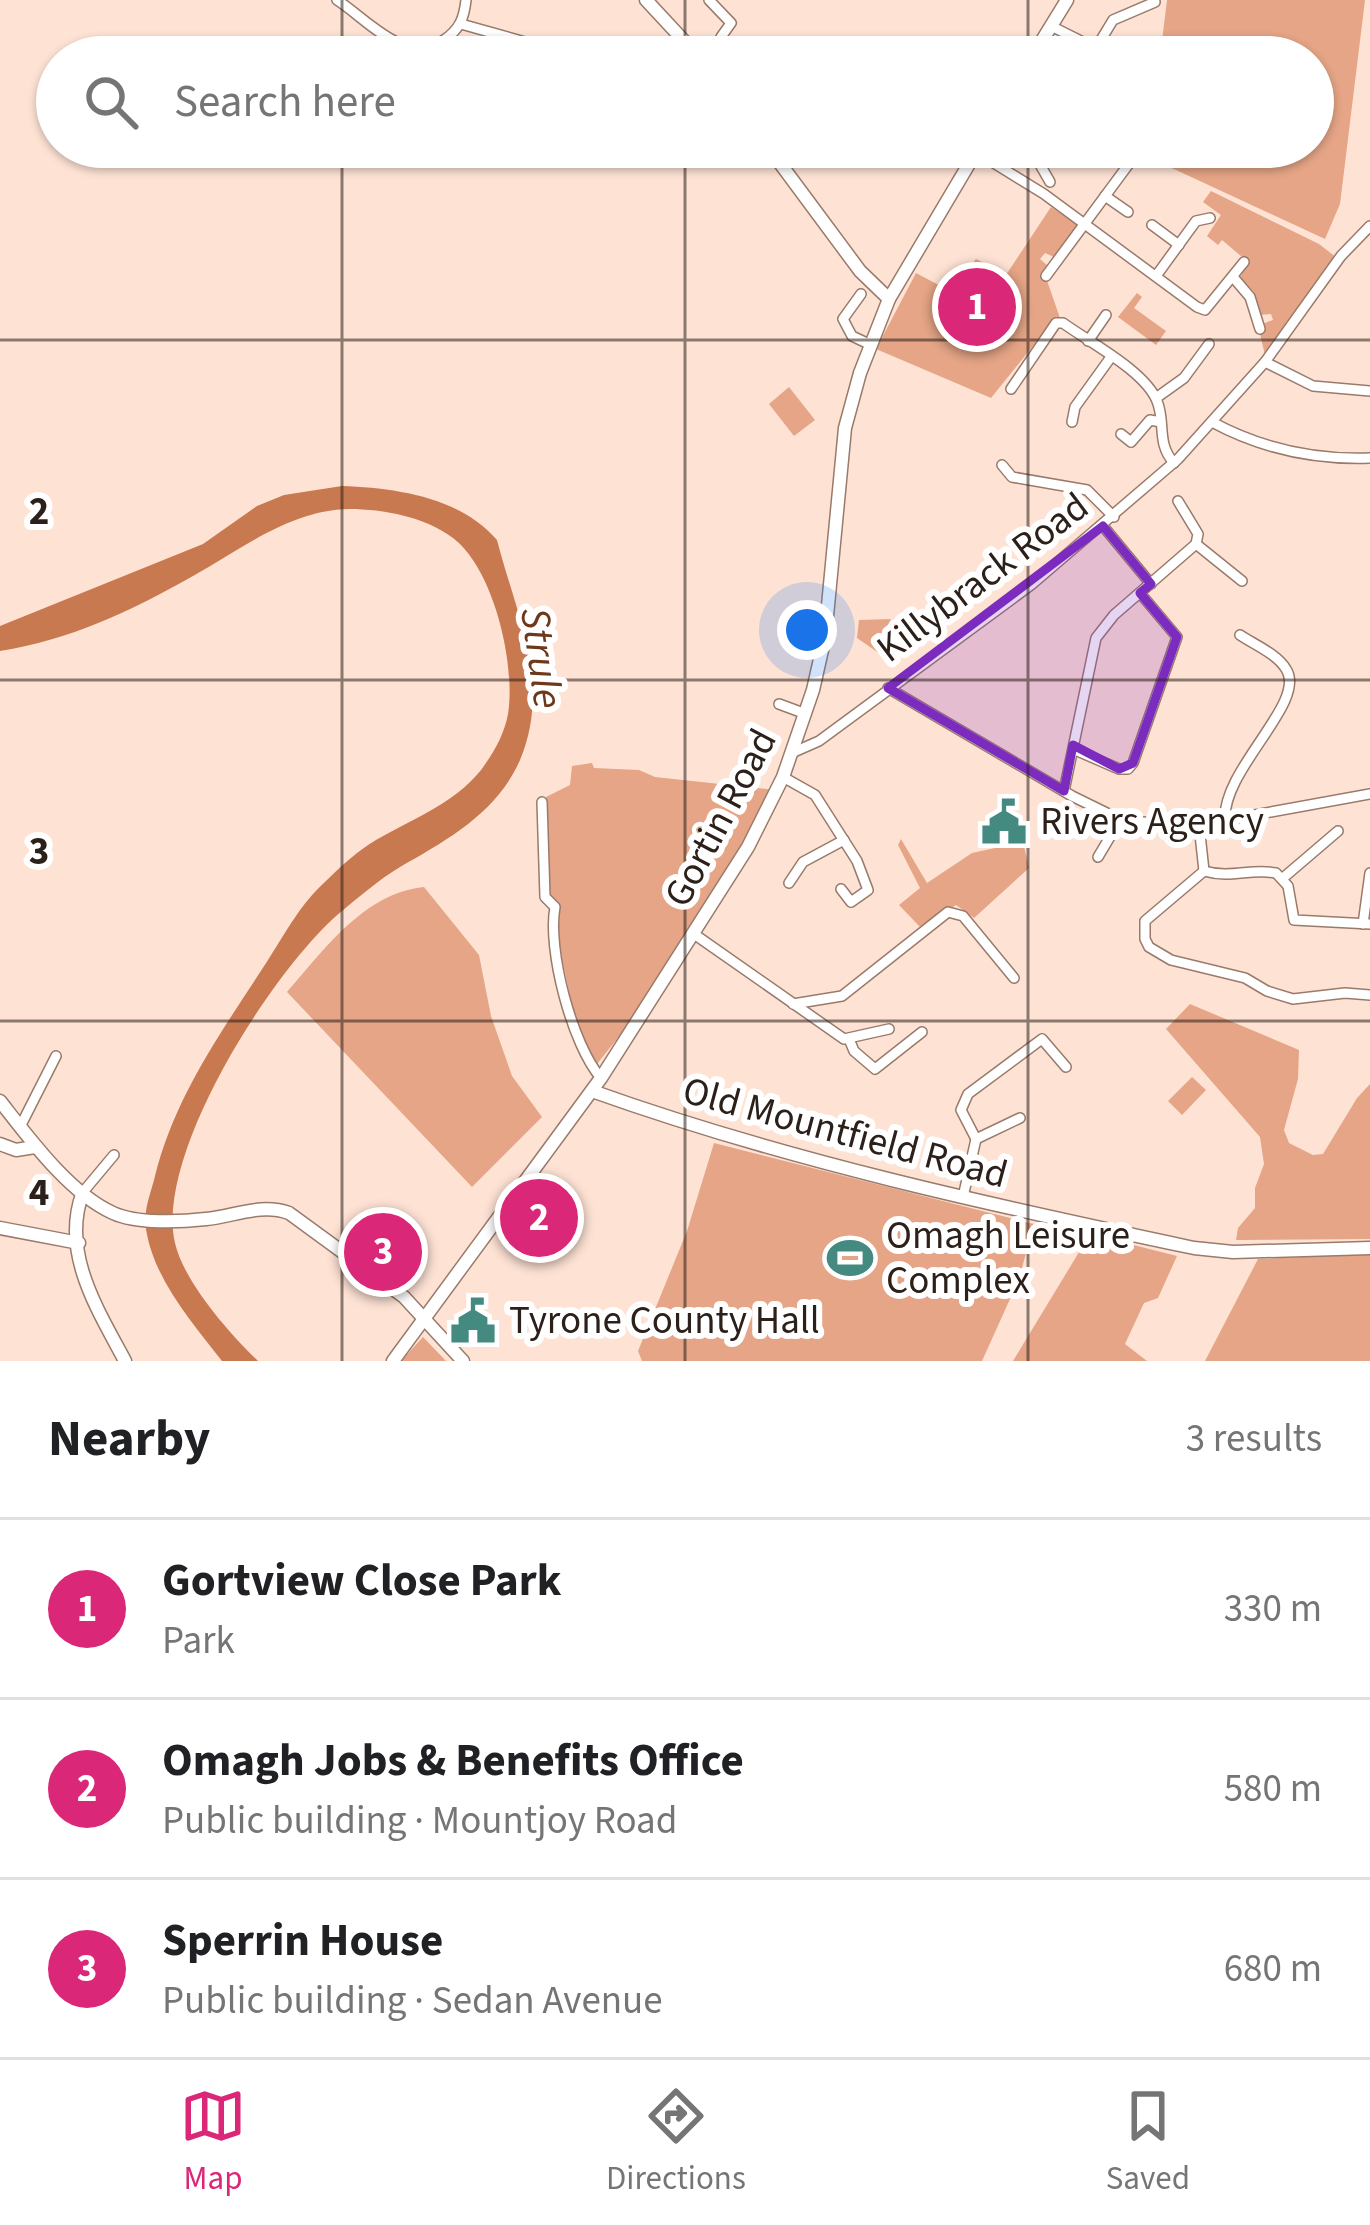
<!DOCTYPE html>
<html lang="en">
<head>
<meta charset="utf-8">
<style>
  body { margin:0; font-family:"Source Sans 3",sans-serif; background:#f2f2f2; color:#202124 }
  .you { position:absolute; left:807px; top:630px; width:42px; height:42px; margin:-30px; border:9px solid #fff; border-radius:50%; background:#1a73e8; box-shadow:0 0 0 18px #1a73e833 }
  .badge { display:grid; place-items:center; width:78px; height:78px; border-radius:50%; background:#db2777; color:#fff; font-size:39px; font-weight:700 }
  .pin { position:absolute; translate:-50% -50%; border:6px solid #fff; box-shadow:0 3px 12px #0006 }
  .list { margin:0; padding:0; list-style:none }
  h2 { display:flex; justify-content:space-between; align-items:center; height:156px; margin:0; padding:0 48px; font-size:51px }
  h2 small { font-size:39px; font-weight:400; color:#757577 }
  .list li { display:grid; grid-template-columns:78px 1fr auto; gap:36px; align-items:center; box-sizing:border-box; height:180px; padding:0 48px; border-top:3px solid #e0e0e0 }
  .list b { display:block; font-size:45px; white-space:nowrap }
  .list p { margin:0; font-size:39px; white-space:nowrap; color:#757577 }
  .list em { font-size:39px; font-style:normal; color:#757577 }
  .icon { flex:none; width:66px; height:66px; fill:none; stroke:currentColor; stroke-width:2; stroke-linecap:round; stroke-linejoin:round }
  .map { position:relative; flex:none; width:1370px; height:1361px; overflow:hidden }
  .search { position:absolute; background:#fff; box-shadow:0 3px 9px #0004; left:36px; right:36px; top:36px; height:132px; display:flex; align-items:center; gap:30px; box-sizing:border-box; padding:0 42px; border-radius:66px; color:#757577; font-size:45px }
  .sheet { height:696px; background:#fff }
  nav { display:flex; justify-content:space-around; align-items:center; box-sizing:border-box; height:168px; border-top:3px solid #e0e0e0; background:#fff; font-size:33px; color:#757577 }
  nav a { display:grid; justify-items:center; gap:6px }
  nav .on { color:#db2777 }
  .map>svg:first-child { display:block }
  .green { fill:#e5a586 }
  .water { fill:#c97950 }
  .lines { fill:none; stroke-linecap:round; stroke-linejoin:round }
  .street-casing { stroke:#997a6b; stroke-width:12 }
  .secondary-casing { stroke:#997a6b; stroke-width:15 }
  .street { stroke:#fff; stroke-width:9 }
  .secondary { stroke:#fff; stroke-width:12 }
  .marked { fill:#7b2cbf; fill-opacity:0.2; stroke:#7b2cbf; stroke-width:9; stroke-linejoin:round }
  .grid { fill:none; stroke:#2c201a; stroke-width:3; stroke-opacity:0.55 }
  .labels { text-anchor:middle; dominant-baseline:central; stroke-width:12; stroke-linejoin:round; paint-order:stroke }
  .street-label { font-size:39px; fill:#2c201a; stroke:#fff }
  .poi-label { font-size:39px; fill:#2c201a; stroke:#fff; text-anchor:start }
  .water-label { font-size:42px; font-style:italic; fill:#6e381b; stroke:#fff }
  .grid-label { font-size:39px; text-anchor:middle; font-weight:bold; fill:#2c201a; stroke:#fff; stroke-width:12; stroke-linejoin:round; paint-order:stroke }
</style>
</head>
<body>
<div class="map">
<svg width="1370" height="1361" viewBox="0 0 1370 1361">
  <rect width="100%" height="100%" fill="#fee3d5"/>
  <g class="green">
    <path d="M1167,0H1365L1340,204L1325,239L1148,157L1149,147H1313V57H1160Z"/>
    <path d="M1211,191L1319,244L1337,258L1265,355L1260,334L1262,324L1273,320L1271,314L1260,315L1254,292L1240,278L1248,262L1222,240L1218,245L1207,236L1221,215L1203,202Z"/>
    <path d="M1051,207L1078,225L1054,257L1045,253L1040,259L1048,266L1044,272L1060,318L1053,321L991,398L876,349L916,273L952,292L976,259L1006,275Z"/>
    <path d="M1137,293L1142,297L1134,308L1166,331L1156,345L1118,317Z"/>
    <path d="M789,387L815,420L794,436L769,404Z"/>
    <path d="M891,619L888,625L897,649L883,656L857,638L859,620Z"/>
    <path d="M592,763L594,768L639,770L655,777L776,790L672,970L597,1064L590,1060L579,1037L548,895L546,797L570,785L572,766Z"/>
    <path d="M901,839L927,883L972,853L1023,842L1029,868L974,918L956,905L920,927L899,905L920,888L898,845Z"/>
    <path d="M424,887L479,955L491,1016L512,1076L542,1117L472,1187L287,992C324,950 364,893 424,887Z"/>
    <path d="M1190,1004L1299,1050L1298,1079L1284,1130L1289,1143L1313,1155L1323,1154L1357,1098L1370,1084V1239L1236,1240L1238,1228L1255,1208V1188L1264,1164L1260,1137L1166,1029Z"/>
    <path d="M1192,1077L1206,1090L1182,1115L1168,1101Z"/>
    <path d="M714,1143L1034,1224L1019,1279L982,1361H642L638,1351L687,1231Z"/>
    <path d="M1090,1234L1177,1256L1158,1298L1144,1303L1125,1344L1147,1361H1013Z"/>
    <path d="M1370,1254V1361H1205L1258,1259Z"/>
    <path d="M423,1337L446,1361H401Z"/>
  </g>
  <path class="water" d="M342,486C396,488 460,497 497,540C516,614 552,684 520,760C497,813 447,840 400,867C380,879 360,896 342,911C275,966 154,1154 175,1243C184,1282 229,1333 258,1361H222C192,1322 154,1280 146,1229C143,1210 151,1193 155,1176C176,1093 223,1030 268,960C286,932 301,903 327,880C341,866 359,850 376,840C414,818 461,801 486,763C496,749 505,731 508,714C516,665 494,569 453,538C425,517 384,509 349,509C290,510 242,549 193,576C131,611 70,640 0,651V626L203,544L257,506L284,495Z"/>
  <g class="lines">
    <g class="street-casing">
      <g id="street">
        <path d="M337,0C367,19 406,67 444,40C460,29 464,18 466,0"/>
        <path d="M709,0L731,23L721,37"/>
        <path d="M461,24L525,42"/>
        <path d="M1051,26L1113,57"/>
        <path d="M1096,48L1113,20L1155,2"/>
        <path d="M1136,57V55"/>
        <path d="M1030,147L1050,182"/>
        <path d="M976,152L1044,194L1197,307L1205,310L1244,262"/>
        <path d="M1105,196L1128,212"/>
        <path d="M1152,225L1179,245"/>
        <path d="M1046,276L1131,161"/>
        <path d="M1156,276L1196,221L1210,218"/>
        <path d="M1233,277L1250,297L1260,329"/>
        <path d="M861,294L843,319L852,336L871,345"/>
        <path d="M1088,341L1106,315"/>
        <path d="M1265,362L1313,386L1370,391"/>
        <path d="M1011,389L1056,323H1063C1089,342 1145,371 1157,401C1166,423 1156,443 1174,463"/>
        <path d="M1156,398L1184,378L1209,344"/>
        <path d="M1072,422L1075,407L1111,357"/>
        <path d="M1212,422C1262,449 1313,460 1370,458"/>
        <path d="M1121,434L1131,442L1150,420L1161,422"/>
        <path d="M1002,465L1012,477L1087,490L1114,517"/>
        <path d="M1178,501L1198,534L1196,544"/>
        <path d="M1103,526L1151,584"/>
        <path d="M1196,544L1242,581"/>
        <path d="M888,688L1072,796L1123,821L1199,825L1370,794"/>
        <path d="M779,704L806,714"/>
        <path d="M1073,749L1119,769H1128L1133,763L1177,637L1140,593"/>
        <path d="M794,752L819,741L1031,585L1178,459L1265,362L1341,256L1370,226"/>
        <path d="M783,777L815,795L857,861L868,890L851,902L841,889"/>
        <path d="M1064,791L1096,638L1114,615L1196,544"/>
        <path d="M542,802L545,897L555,907C547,949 572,1045 601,1078"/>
        <path d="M1225,820C1222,769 1308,702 1286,669C1277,654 1255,645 1240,635"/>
        <path d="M1199,825L1204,871L1145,921V939L1149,947L1171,960L1245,978L1267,991L1293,999L1345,993L1370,995"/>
        <path d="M1098,857L1120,820"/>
        <path d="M1204,871C1232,879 1250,868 1276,873L1288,886L1294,920L1370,924"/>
        <path d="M1283,878L1338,831"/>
        <path d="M789,883L803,862L844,840"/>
        <path d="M1363,924L1370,873"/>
        <path d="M694,934L844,1039L889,1029"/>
        <path d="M793,1004L842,996L948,912L963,916L1014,978"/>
        <path d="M849,1039L854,1051L875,1069L922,1032"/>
        <path d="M20,1127L56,1056"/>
        <path d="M976,1139L961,1110L968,1094L1042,1039L1066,1067"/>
        <path d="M83,1192L114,1155"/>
        <path d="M963,1197L976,1139L1020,1118"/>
      </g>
    </g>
    <g class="secondary-casing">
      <g id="secondary">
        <path d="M646,0L699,57"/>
        <path d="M1032,57L1067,0"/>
        <path d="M768,147L860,271L889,299"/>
        <path d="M592,1091C788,1161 991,1205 1194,1248L1233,1252L1370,1248"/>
        <path d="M0,1101C29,1138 70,1194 113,1213C137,1224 180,1222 206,1219C235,1216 261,1203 289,1213L404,1297L463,1361"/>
        <path d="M0,1144L16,1150L35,1147"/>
        <path d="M83,1192C60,1252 98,1310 125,1361"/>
        <path d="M0,1228L79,1243"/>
        <path d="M393,1361L601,1078L748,847L783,777L813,690L825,637L845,428L860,373L889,299L979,147"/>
      </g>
    </g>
    <use href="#street" class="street"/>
    <use href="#secondary" class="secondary"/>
  </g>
  <path class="marked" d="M1103,526L1151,584L1140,593L1177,637L1133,763L1119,769L1073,745L1064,791L888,688Z"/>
  <path class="grid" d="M342,0V57M685,0V57M1028,0V57M342,147V1361M685,147V1361M1028,147V1361M0,340H1370M0,680H1370M0,1021H1370"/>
  <defs>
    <g id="civic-bare" transform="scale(3.6)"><path d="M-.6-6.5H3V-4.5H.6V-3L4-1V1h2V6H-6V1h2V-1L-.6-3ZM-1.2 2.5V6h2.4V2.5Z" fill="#448a81" stroke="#fff" stroke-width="2.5" paint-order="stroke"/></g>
    <g id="stadium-bare" transform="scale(3.6)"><path d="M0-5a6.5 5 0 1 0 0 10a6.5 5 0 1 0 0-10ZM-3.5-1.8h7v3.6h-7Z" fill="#448a81" stroke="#fff" stroke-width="2.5" paint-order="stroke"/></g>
  </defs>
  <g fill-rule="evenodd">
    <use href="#civic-bare" x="1004" y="822"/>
    <use href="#stadium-bare" x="850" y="1258"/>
    <use href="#civic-bare" x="473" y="1321"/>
  </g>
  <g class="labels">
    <g class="street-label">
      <text transform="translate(983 578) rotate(-37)">Killybrack Road</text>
      <text transform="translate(721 818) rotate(-62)">Gortin Road</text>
      <text transform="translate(845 1133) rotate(15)">Old Mountfield Road</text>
    </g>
    <g class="poi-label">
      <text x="1040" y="822">Rivers Agency</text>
      <text x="886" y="1236">Omagh Leisure<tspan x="886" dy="45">Complex</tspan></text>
      <text x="509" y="1321">Tyrone County Hall</text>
    </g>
    <g class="water-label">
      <text transform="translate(541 658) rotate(82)">Strule</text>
    </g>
  </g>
  <g class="grid-label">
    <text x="39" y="524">2</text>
    <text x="39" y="864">3</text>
    <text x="39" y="1205">4</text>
  </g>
</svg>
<div class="you"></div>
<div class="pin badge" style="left:977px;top:307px">1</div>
<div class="pin badge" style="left:539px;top:1218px">2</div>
<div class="pin badge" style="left:383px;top:1252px">3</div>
<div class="search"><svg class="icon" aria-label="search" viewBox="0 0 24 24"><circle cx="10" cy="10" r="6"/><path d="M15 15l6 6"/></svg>Search here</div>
</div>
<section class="sheet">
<h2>Nearby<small>3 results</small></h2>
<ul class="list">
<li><span class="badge">1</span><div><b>Gortview Close Park</b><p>Park</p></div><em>330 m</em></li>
<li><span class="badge">2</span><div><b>Omagh Jobs &amp; Benefits Office</b><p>Public building · Mountjoy Road</p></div><em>580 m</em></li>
<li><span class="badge">3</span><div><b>Sperrin House</b><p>Public building · Sedan Avenue</p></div><em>680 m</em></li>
</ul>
</section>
<nav>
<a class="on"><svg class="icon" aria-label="map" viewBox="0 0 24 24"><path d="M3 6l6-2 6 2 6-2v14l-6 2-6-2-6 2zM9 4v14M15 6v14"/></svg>Map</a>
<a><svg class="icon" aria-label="directions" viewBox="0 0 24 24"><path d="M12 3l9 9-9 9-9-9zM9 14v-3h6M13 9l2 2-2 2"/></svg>Directions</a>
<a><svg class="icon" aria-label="saved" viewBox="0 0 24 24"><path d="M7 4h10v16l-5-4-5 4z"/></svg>Saved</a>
</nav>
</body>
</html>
